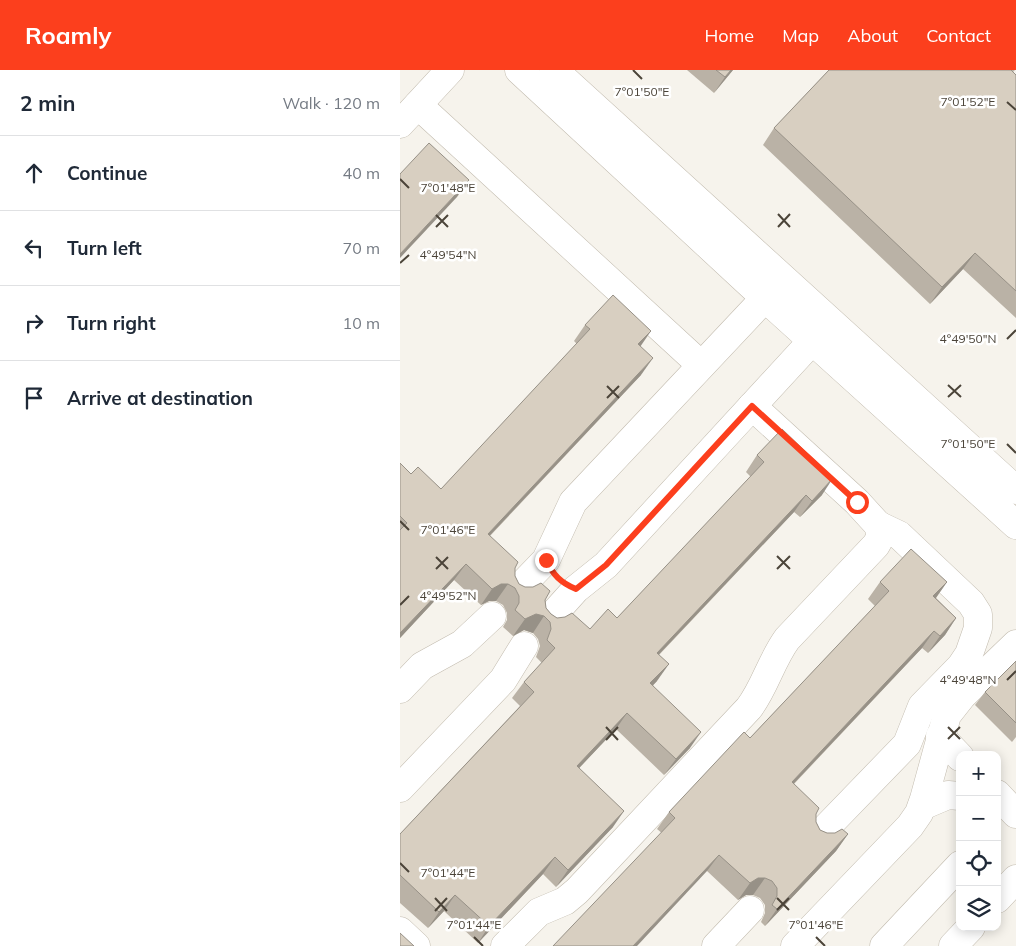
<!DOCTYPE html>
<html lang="en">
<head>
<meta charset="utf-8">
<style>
  body { margin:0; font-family:Mulish,sans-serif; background:#f6f6f7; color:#1f2937 }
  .controls { position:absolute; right:15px; bottom:15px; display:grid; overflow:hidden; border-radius:10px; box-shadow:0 2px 12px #0003 }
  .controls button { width:45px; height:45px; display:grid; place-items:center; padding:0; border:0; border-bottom:1px solid #e0e1e3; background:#fff; color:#1f2937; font:25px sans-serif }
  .stop { position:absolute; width:15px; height:15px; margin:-11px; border:4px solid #fc3f1d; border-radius:50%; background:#fff }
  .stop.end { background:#fc3f1d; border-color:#fff; box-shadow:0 1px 5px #0008 }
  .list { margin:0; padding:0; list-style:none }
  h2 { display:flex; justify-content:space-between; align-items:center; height:65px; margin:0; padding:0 20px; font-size:21px }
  h2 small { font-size:16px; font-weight:400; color:#747a83 }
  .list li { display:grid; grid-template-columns:32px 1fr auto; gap:15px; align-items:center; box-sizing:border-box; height:75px; padding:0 20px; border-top:1px solid #e0e1e3 }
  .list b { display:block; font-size:19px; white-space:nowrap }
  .list em { font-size:16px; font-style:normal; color:#747a83 }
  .icon { flex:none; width:28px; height:28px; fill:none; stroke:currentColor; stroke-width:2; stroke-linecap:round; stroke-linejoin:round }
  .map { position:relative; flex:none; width:616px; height:876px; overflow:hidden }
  header { display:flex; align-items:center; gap:30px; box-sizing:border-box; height:70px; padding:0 25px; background:#fc3f1d; color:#fff }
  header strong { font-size:24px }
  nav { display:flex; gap:28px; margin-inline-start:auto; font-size:18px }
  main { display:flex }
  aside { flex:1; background:#fff }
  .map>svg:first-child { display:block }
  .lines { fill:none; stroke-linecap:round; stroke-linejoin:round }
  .minor-casing { stroke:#c2bbae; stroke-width:29 }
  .minor { stroke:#fff; stroke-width:28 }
  .wall { fill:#bab2a6 }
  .shaded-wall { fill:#979187 }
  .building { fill:#d8cfc1; stroke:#979187 }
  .route { stroke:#fc3f1d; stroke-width:6 }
  .ticks { fill:none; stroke:#4b4439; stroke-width:2 }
  .ticks-label { font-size:12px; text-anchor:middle; fill:#4b4439; stroke:#fff; stroke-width:5; stroke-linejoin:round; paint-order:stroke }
</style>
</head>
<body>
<header>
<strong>Roamly</strong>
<nav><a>Home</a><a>Map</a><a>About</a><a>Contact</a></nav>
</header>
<main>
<aside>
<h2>2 min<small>Walk · 120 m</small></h2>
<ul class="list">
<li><svg class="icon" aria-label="ahead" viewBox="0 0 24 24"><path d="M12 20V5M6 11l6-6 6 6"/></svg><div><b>Continue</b></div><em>40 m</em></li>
<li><svg class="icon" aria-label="left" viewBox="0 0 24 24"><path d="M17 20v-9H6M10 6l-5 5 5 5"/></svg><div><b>Turn left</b></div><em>70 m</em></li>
<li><svg class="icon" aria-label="right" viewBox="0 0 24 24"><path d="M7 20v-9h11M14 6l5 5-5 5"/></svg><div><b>Turn right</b></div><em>10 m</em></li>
<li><svg class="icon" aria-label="arrive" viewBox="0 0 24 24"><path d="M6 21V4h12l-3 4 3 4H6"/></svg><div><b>Arrive at destination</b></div></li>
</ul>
</aside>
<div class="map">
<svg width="616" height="876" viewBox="0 0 616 876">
  <rect width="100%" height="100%" fill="#f6f3ec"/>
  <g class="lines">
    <g class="minor-casing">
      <g id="minor">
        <path d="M119,0L365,228L616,455"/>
        <path d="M154,0L616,420"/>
        <path d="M18,35L301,295"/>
        <path d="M0,54L50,0"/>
        <path d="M118,519L146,490L173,432L365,228"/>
        <path d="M149,549L176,519L206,495L412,271"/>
        <path d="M0,619L22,596L62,574L92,546"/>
        <path d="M540,666L560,687"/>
        <path d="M0,718L103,610L124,576"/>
        <path d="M597,724L616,744"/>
        <path d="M522,736L548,725L560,726"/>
        <path d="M419,765L507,674L522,636L561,596L569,584L578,558V544L571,533L499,465L478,455"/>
        <path d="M597,829L616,809"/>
        <path d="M0,861L16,876"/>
        <path d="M105,876L139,842L165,831L177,821L349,638C365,617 371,591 387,569L476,475L481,466L478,455L457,432L352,336"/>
        <path d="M316,876L350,840"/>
        <path d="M395,876L510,756L519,743L524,729L547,645L562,626L616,574"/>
        <path d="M484,876L560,795"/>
        <path d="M553,876L571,857"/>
      </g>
    </g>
    <use href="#minor" class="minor"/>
  </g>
  <g class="wall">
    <path d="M287,0H333L314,23Z"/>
    <path d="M429,0H615L613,2L616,5V248L563,199L530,234L363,75L374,58Z"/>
    <path d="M185,255L240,276L241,305L90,466L115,498V506L119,514L145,530L146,538L151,544L157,548L190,559L217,548L351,407L346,402L357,385L422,425L400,447L394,442L259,585L257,611L253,615L290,678L264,705L216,659L179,698L213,757L156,817L143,804L78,873L44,841L28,858L0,833V764L120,636L112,628L124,612L142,593L136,587L140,576L138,569L133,563L124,560L113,566L103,557L107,550V543L103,535L96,531H89L81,535L54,510L0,568V393L11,404L41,419L177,274L174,271Z"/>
    <path d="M480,512H547L536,528L556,548L545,565L528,583L522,578L394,714L416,744V752L420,760L427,763L448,764L436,781L365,856L361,852L365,843V835L360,828L353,825H346L338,830L307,801L257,759L269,742L350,668L475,536L468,529Z"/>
    <path d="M616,591V667L612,672L575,635L585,622Z"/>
  </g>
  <g class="shaded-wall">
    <path d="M331,0H333L314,23L325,7Z"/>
    <path d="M69,110L57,127L0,188V184Z"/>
    <path d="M575,183L563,199L530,234L542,217Z"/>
    <path d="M251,261L240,277L238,274Z"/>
    <path d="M253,288L241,305L76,480L88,464Z"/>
    <path d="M433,408L422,425L400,447L412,431Z"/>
    <path d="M406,425L394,442L245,599L257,583Z"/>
    <path d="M66,494L54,510L0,568V563Z"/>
    <path d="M547,512L535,529L533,526Z"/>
    <path d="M101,514H108L96,531H89L81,535L92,519Z"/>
    <path d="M136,544L144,546L133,563L124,560L113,566L125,549Z"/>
    <path d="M556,548L545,565L528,583L540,566Z"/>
    <path d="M534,561L522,578L380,728L392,712Z"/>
    <path d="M269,594L257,611L239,630L250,613Z"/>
    <path d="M227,643L216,659L166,712L177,696Z"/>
    <path d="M301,662L290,678L264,705L276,689Z"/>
    <path d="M224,741L213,757L156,817L168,800Z"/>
    <path d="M448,764L436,781L365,856L377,839Z"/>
    <path d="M319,785L307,801L237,876H233Z"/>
    <path d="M155,787L143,804L78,873L89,856Z"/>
    <path d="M358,808H365L353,825H346L338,830L350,813Z"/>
    <path d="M55,825L44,841L28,858L39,842Z"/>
  </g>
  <g class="building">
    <path d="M316,0H331L325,7Z"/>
    <path d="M429,0H611L616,5V221L575,183L542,217L374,58Z"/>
    <path d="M29,73L69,110L0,184V104Z"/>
    <path d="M213,225L251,261L238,274L253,288L88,464L118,492L115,498V506L119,514L125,517H133L141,513L150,521L145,530L146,538L151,544L157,548L165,547L172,543L190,559L208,539L217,548L364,392L357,385L382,359L433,408L412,431L406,425L257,583L269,594L250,613L301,662L276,689L227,643L177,696L224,741L168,800L155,787L89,856L55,825L39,842L0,805V764L134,622L124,612L155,578L147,570L151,559L150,552L144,546L136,544L125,549L115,540L119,533V526L115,518L108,514H101L92,519L66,494L0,563V460L7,453L0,446V393L11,404L18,397L41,419L190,259L185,255Z"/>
    <path d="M511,479L547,512L533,526L556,548L540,566L534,561L392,712L419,738L416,744V752L420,760L427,763H435L442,759L448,764L377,839L372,835L377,826V818L372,811L365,808H358L350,813L319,785L233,876H153L275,748L269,742L344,662L350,668L489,521L480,512Z"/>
    <path d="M616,591V653L585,622Z"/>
    <path d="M0,863L14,876H0Z"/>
  </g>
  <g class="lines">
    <path class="route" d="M146,490C153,505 161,513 176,519L206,495L352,336L457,432"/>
  </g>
  <path class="ticks" d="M233,0L242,9M607,32L616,40M0,109L9,118M378,144L390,157M36,145L48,157M36,157L48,145M378,157L390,144M0,193L9,185M607,269L616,260M548,315L561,327M207,316L219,328M548,327L561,315M207,328L219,316M607,374L616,383M0,451L9,460M377,486L390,499M36,487L48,499M36,499L48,487M377,499L390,486M0,535L9,526M607,610L616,601M206,657L218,670M548,657L560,669M548,669L560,657M206,670L218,657M0,793L9,802M35,828L47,841M377,828L389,840M377,840L389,828M35,841L47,828M74,867L83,876M416,867L425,876"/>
  <g class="ticks-label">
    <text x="242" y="26">7°01'50"E</text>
    <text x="568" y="36">7°01'52"E</text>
    <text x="48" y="122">7°01'48"E</text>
    <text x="48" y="189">4°49'54"N</text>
    <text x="568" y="273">4°49'50"N</text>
    <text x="568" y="378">7°01'50"E</text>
    <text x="48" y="464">7°01'46"E</text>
    <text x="48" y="530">4°49'52"N</text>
    <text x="568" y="614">4°49'48"N</text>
    <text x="48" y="807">7°01'44"E</text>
    <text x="74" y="859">7°01'44"E</text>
    <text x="416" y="859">7°01'46"E</text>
  </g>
</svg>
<div class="controls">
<button>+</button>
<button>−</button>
<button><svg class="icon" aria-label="locate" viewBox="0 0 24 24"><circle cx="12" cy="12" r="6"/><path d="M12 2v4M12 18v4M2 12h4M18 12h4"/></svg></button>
<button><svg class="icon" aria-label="layers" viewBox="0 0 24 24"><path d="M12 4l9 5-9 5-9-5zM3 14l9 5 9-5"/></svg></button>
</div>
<div class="stop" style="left:457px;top:432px"></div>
<div class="stop end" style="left:146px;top:490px"></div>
</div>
</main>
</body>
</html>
